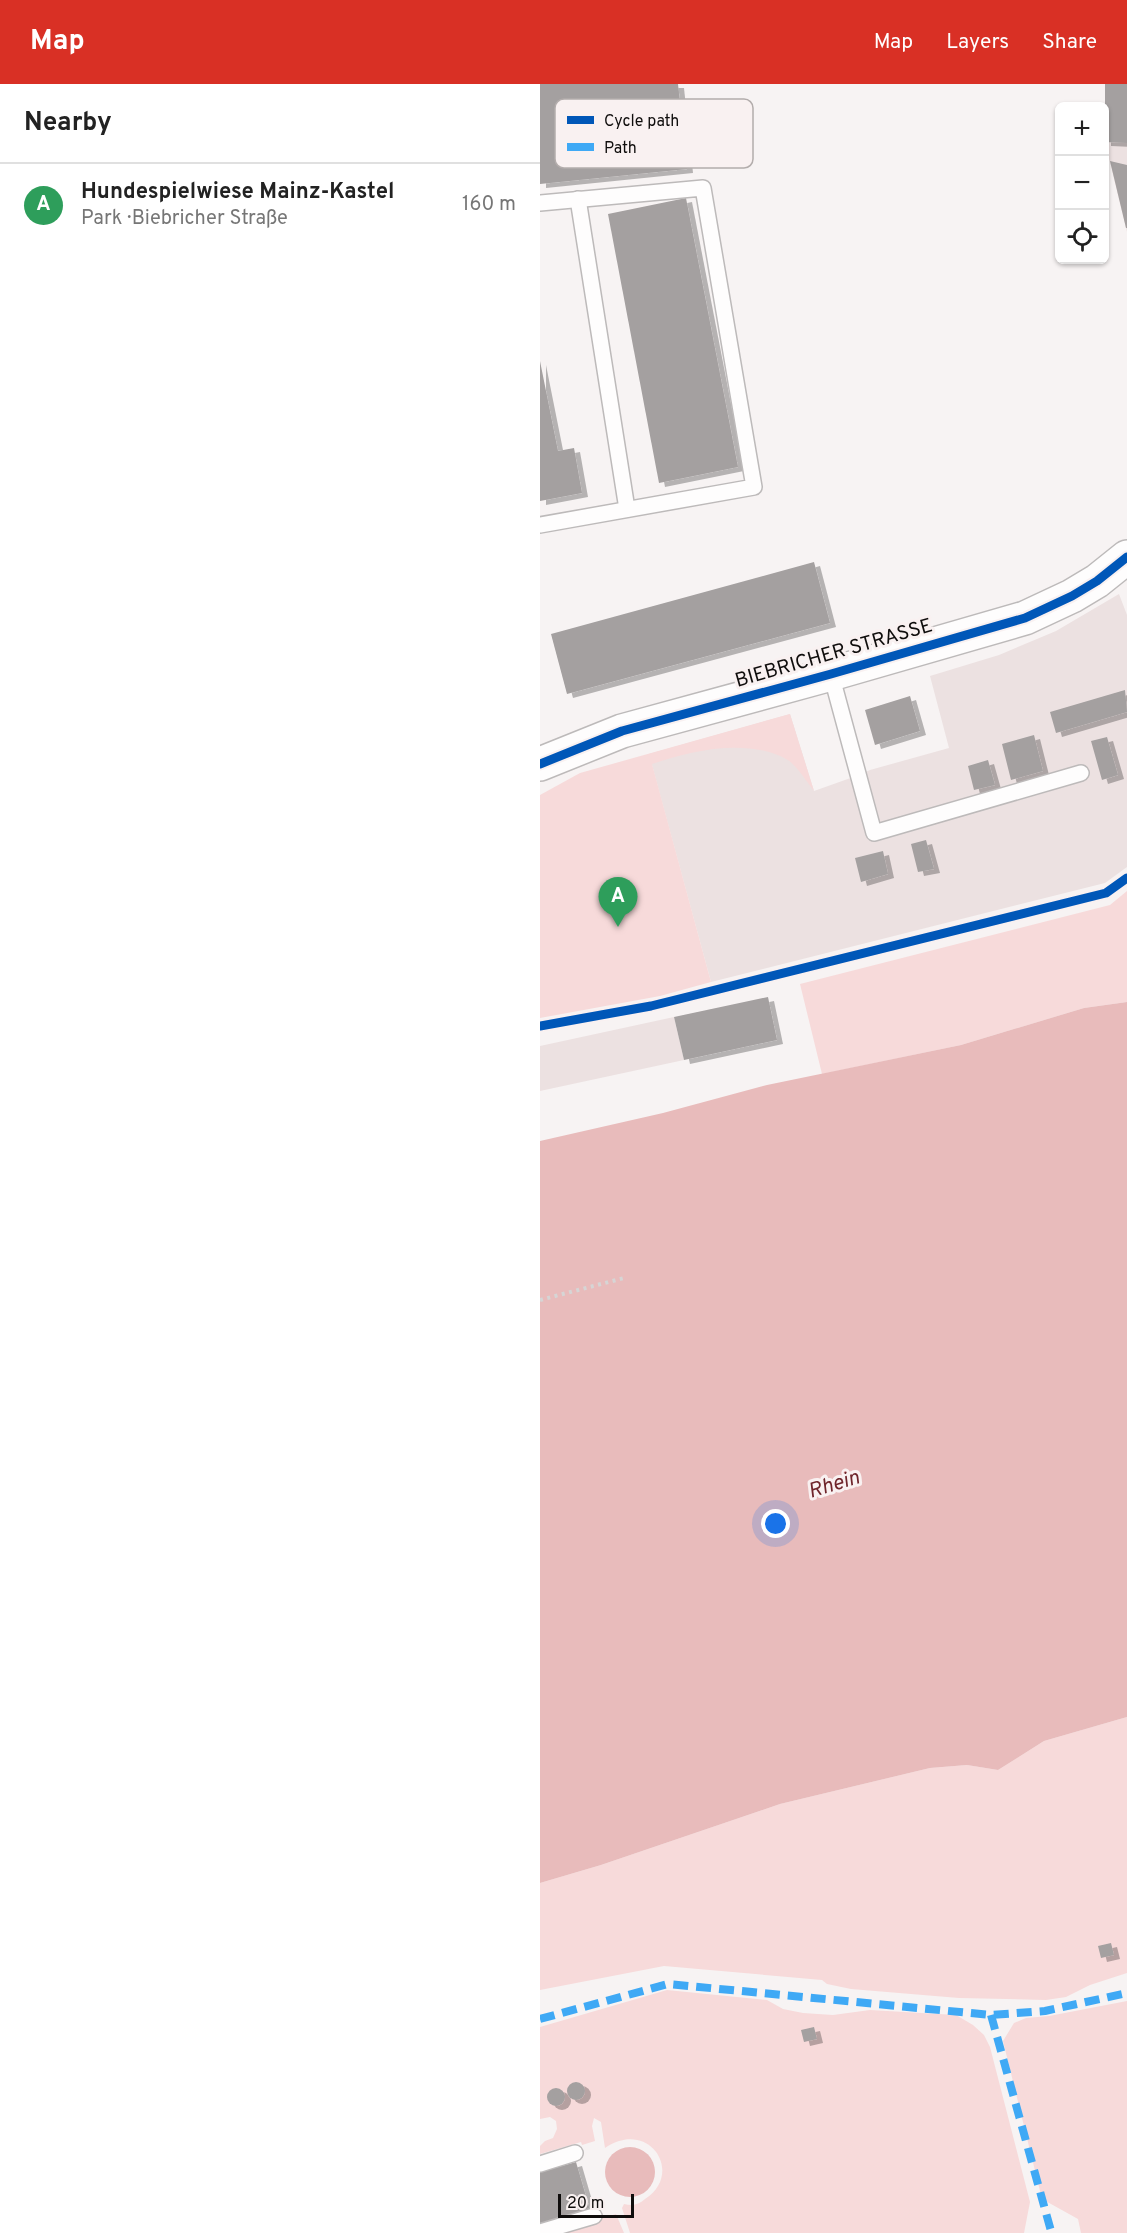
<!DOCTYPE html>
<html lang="en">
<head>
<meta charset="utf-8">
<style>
  body { margin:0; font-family:Overpass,sans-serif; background:#f6f6f6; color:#222 }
  .controls { position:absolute; right:18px; top:18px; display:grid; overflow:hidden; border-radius:9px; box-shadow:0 2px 4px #0004 }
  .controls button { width:54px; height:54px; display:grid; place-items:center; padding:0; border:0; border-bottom:2px solid #e0e0e0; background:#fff; color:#222; font:30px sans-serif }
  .scale { position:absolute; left:18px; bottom:15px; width:76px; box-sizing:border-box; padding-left:6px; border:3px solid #0f0d0c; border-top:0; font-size:16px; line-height:21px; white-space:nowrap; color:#0f0d0c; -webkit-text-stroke:4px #f9f1f1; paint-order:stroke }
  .you { position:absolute; left:236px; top:1440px; width:21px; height:21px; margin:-15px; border:4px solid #fff; border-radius:50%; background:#1a73e8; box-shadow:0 0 0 9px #1a73e833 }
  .badge { display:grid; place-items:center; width:39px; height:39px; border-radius:50%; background:#d93025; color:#fff; font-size:20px; font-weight:700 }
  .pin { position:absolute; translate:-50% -50px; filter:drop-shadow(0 2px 3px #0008) }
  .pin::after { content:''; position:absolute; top:32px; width:21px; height:18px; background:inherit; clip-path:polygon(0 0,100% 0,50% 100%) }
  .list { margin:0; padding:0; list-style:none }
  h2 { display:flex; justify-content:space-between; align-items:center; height:78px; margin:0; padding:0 24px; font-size:26px }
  h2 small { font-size:20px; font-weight:400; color:#767676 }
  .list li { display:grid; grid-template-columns:39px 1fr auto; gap:18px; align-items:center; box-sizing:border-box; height:84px; padding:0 24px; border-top:2px solid #e0e0e0 }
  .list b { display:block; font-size:22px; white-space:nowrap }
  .list p { margin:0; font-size:20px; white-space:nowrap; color:#767676 }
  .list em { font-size:20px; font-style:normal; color:#767676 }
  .icon { flex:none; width:33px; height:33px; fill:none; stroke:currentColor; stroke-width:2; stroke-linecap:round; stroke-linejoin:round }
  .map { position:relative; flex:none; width:587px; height:2149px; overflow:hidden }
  header { display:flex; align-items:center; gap:36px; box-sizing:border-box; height:84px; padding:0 30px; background:#d93025; color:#fff }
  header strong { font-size:28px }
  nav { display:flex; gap:33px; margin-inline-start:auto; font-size:21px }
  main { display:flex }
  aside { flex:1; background:#fff }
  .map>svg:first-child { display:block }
  .built { fill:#ece1e1 }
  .green { fill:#f7dada }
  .water { fill:#e8bbbb }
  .building { fill:#a4a0a0; filter:url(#shadow) }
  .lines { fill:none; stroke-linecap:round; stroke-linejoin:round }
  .service-casing { stroke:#bdbaba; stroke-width:18 }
  .tertiary-casing { stroke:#bdbaba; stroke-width:36 }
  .path { stroke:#d6d5d5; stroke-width:4; stroke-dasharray:3 4.5; stroke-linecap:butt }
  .service { stroke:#fefdfd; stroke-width:15 }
  .tertiary { stroke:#fefdfd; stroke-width:33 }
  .quiet { stroke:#3fa9f5; stroke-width:8; stroke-dasharray:15 8; stroke-linecap:butt }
  .cycleway-casing { stroke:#f9f1f1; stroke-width:13 }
  .cycleway { stroke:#0057b8; stroke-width:9 }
  .labels { text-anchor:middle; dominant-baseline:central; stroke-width:6; stroke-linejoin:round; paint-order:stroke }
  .street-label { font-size:20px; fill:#0f0d0c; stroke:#f9f1f1 }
  .water-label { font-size:21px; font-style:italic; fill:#6f252b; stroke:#f9f1f1 }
  .key { fill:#f9f1f1; stroke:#b3adac; stroke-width:1.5 }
  .key-label { font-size:16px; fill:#0f0d0c }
</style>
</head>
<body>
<header>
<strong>Map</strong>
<nav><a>Map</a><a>Layers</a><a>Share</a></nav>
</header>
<main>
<aside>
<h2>Nearby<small></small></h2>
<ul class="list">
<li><span class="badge" style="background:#2e9e5b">A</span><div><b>Hundespielwiese Mainz-Kastel</b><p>Park · Biebricher Straße</p></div><em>160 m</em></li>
</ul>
</aside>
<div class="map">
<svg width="587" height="2149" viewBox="0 0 587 2149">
  <defs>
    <filter id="shadow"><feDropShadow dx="6" dy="4" stdDeviation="0" flood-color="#0004"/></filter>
  </defs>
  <rect width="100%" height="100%" fill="#f7f3f3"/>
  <g class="built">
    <path d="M565,0H587V148L565,58Z"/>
    <path d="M579,510L587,531V783L565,799L171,898L109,670L250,630L274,707L319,691L330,686L409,664L390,592L459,571L516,547Z"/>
    <path d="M134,933L144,976L0,1007V962Z"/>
  </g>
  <g class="green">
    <path d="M250,630L274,707C266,697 256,680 246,675C207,654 152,666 112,680L171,898L120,912L0,934V711L40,689Z"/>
    <path d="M587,807V918L544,924L421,961L282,990L260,900L570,821Z"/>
    <path d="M587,1633V1889L550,1901L526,1913L506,1916L419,1914L311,1905L287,1900L282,1896L124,1882L0,1906V1799L61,1781L240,1720L390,1684L427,1681L458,1686L504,1657Z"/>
    <path d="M127,1906L227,1916L243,1925L263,1929L293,1931L330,1926L416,1931L433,1941L444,1951L450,1963L490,2118L484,2149H90L82,2124L84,2120C93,2122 98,2121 105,2115C145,2089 109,2034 65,2064L61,2038L54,2034L52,2042L55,2057L42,2061L41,2058L0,2070V2062L5,2057L13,2054L17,2045L16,2037L10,2033L0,2035V1943Z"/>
    <path d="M587,1917V2149H541L538,2135L502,2115L463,1957L474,1939L486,1934L509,1932Z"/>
    <path d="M76,2130L84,2149H14Z"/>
  </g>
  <g class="water">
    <path d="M587,918V1633L504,1657L458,1686L427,1681L390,1684L240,1720L61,1781L0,1799V1057L123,1029L227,1001L421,961L544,924Z"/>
    <circle cx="90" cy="2088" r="25"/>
  </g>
  <g class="building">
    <path d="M0,0H138L147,85L0,100Z"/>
    <path d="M565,0H587V59L565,58Z"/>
    <path d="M570,77L587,81V144H586Z"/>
    <path d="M146,114L198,383L119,399L68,130Z"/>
    <path d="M0,277L18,367L34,364L42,409L0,417Z"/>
    <path d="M274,478L290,539L27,610L11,550Z"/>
    <path d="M585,606L587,628L516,649L510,628Z"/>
    <path d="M370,612L380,647L335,661L325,626Z"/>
    <path d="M494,651L503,687L471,696L462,660Z"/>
    <path d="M567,653L578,691L562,696L551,657Z"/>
    <path d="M448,676L455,701L434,706L428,682Z"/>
    <path d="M386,756L394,785L378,788L371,760Z"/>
    <path d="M343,767L348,790L321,798L315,774Z"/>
    <path d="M228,913L237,956L144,976L134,933Z"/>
    <path d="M571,1859L574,1871L561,1874L558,1862Z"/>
    <path d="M274,1943L277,1955L264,1958L261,1946Z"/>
    <circle cx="36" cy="2007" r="9"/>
    <circle cx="16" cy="2013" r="9"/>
    <path d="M36,2078L50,2126L0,2140V2088Z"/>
  </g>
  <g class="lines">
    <g class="service-casing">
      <g id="service">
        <path d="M38,115L87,425"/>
        <path d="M0,119L163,104L214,403L0,441"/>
        <path d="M291,590L334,749L541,689"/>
        <path d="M0,2080L35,2069"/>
        <path d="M0,2148L54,2132"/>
      </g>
    </g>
    <g class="tertiary-casing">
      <path id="tertiary" d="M0,680L82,647L291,590L485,534L532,512L557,497L587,473"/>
    </g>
    <path class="path" d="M0,1216L84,1194"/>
    <use href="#service" class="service"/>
    <use href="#tertiary" class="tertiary"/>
    <g class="quiet">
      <path d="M451,1931L511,2147"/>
      <path d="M0,1935L128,1900L451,1931L505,1927L587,1909"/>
    </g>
    <g class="cycleway-casing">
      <g id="cycleway">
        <path d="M0,680L82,647L291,590L485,534L532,512L557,497L587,473"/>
        <path d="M0,942L111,922L566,809L587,794"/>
      </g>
    </g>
    <use href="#cycleway" class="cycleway"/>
  </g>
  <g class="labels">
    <g class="street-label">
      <text transform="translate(294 570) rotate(-16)">BIEBRICHER STRASSE</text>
    </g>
    <g class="water-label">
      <text transform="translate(294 1401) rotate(-17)">Rhein</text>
    </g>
  </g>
  <rect x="15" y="15" width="198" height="69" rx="9" class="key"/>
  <rect x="27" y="32" width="27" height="8" fill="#0057b8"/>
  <rect x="27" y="59" width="27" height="8" fill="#3fa9f5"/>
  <g class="key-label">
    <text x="64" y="42">Cycle path</text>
    <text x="64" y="69">Path</text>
  </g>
</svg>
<div class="controls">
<button>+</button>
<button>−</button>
<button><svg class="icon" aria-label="locate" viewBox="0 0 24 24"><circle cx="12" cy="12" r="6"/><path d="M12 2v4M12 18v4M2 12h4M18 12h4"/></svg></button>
</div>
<div class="scale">20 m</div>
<div class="you"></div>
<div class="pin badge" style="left:78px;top:843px;background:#2e9e5b">A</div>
</div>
</main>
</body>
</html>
